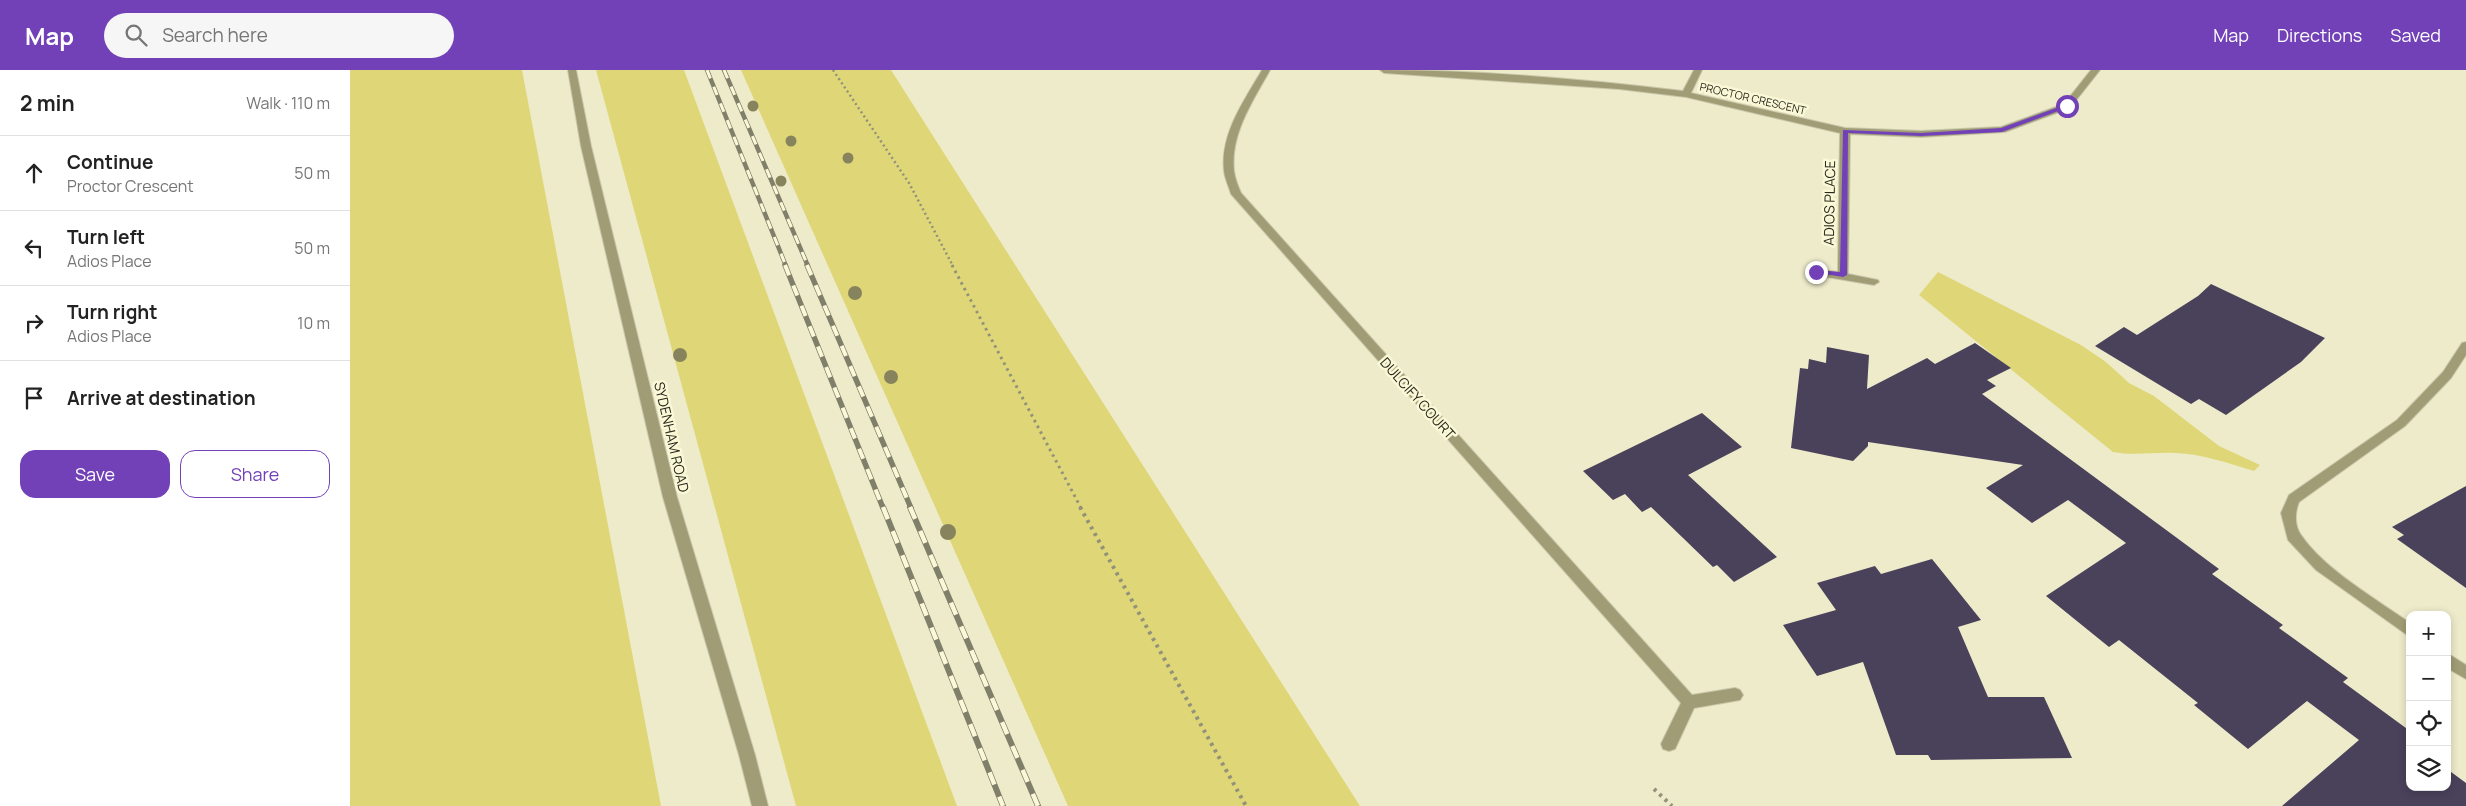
<!DOCTYPE html>
<html lang="en">
<head>
<meta charset="utf-8">
<style>
  body { margin:0; font-family:Manrope,sans-serif; background:#f6f6f6; color:#222 }
  .controls { position:absolute; right:15px; bottom:15px; display:grid; overflow:hidden; border-radius:10px; box-shadow:0 2px 8px #0003 }
  .controls button { width:45px; height:45px; display:grid; place-items:center; padding:0; border:0; border-bottom:1px solid #e0e0e0; background:#fff; color:#222; font:25px sans-serif }
  .stop { position:absolute; width:15px; height:15px; margin:-11px; border:4px solid #7241b8; border-radius:50%; background:#fff }
  .stop.end { background:#7241b8; border-color:#fff; box-shadow:0 1px 5px #0008 }
  .list { margin:0; padding:0; list-style:none }
  h2 { display:flex; justify-content:space-between; align-items:center; height:65px; margin:0; padding:0 20px; font-size:21px }
  h2 small { font-size:16px; font-weight:400; color:#767676 }
  .list li { display:grid; grid-template-columns:32px 1fr auto; gap:15px; align-items:center; box-sizing:border-box; height:75px; padding:0 20px; border-top:1px solid #e0e0e0 }
  .list b { display:block; font-size:19px; white-space:nowrap }
  .list p { margin:0; font-size:16px; white-space:nowrap; color:#767676 }
  .list em { font-size:16px; font-style:normal; color:#767676 }
  .actions { display:flex; gap:10px; padding:15px 20px }
  .actions a { flex:1; padding:11px 0; border:1px solid #7241b8; border-radius:15px; text-align:center; font-size:18px; color:#7241b8 }
  .actions .main { background:#7241b8; color:#fff }
  .icon { flex:none; width:28px; height:28px; fill:none; stroke:currentColor; stroke-width:2; stroke-linecap:round; stroke-linejoin:round }
  .map { position:relative; flex:none; width:2116px; height:736px; overflow:hidden }
  header { display:flex; align-items:center; gap:30px; box-sizing:border-box; height:70px; padding:0 25px; background:#7241b8; color:#fff }
  header strong { font-size:24px }
  nav { display:flex; gap:28px; margin-inline-start:auto; font-size:18px }
  .search { width:350px; height:45px; background:#f6f6f6; display:flex; align-items:center; gap:12px; box-sizing:border-box; padding:0 18px; border-radius:28px; color:#767676; font-size:19px }
  main { display:flex }
  aside { flex:1; background:#fff }
  .map>svg:first-child { display:block }
  .green { fill:#dfd777 }
  .building { fill:#4a425b }
  .lines { fill:none; stroke-linecap:round; stroke-linejoin:round }
  .street-casing { stroke:#cac8aa; stroke-width:2 }
  .path-far2 { stroke:#929179; stroke-width:2.5; stroke-dasharray:2 3; stroke-linecap:butt }
  .path-far1 { stroke:#929179; stroke-width:3; stroke-dasharray:2.5 4; stroke-linecap:butt }
  .path { stroke:#929179; stroke-width:4; stroke-dasharray:3 4.5; stroke-linecap:butt }
  .street { fill:#a09d76; fill-rule:evenodd }
  .rail-far2-casing { stroke:#807f69; stroke-width:4.5 }
  .rail-far1-casing { stroke:#807f69; stroke-width:5.5 }
  .rail-casing { stroke:#807f69; stroke-width:6 }
  .rail-far2 { stroke:#faf8d7; stroke-width:3; stroke-dasharray:9; stroke-linecap:butt }
  .rail-far1 { stroke:#faf8d7; stroke-width:4; stroke-dasharray:11; stroke-linecap:butt }
  .rail { stroke:#faf8d7; stroke-width:4.5; stroke-dasharray:13; stroke-linecap:butt }
  .tree { fill:#87845d }
  .route { fill:#7241b8 }
  .labels { text-anchor:middle; dominant-baseline:central; stroke-width:5; stroke-linejoin:round; paint-order:stroke }
  .far-street-label { font-size:11px; fill:#28281b; stroke:#faf8d7 }
  .street-label { font-size:14px; fill:#28281b; stroke:#faf8d7 }
</style>
</head>
<body>
<header>
<strong>Map</strong>
<div class="search"><svg class="icon" aria-label="search" viewBox="0 0 24 24"><circle cx="10" cy="10" r="6"/><path d="M15 15l6 6"/></svg>Search here</div>
<nav><a>Map</a><a>Directions</a><a>Saved</a></nav>
</header>
<main>
<aside>
<h2>2 min<small>Walk · 110 m</small></h2>
<ul class="list">
<li><svg class="icon" aria-label="ahead" viewBox="0 0 24 24"><path d="M12 20V5M6 11l6-6 6 6"/></svg><div><b>Continue</b><p>Proctor Crescent</p></div><em>50 m</em></li>
<li><svg class="icon" aria-label="left" viewBox="0 0 24 24"><path d="M17 20v-9H6M10 6l-5 5 5 5"/></svg><div><b>Turn left</b><p>Adios Place</p></div><em>50 m</em></li>
<li><svg class="icon" aria-label="right" viewBox="0 0 24 24"><path d="M7 20v-9h11M14 6l5 5-5 5"/></svg><div><b>Turn right</b><p>Adios Place</p></div><em>10 m</em></li>
<li><svg class="icon" aria-label="arrive" viewBox="0 0 24 24"><path d="M6 21V4h12l-3 4 3 4H6"/></svg><div><b>Arrive at destination</b></div></li>
</ul>
<div class="actions"><a class="main">Save</a><a>Share</a></div>
</aside>
<div class="map">
<svg width="2116" height="736" viewBox="0 0 2116 736">
  <rect width="100%" height="100%" fill="#edebca"/>
  <g class="green">
    <path d="M0,0H172L311,736H0Z"/>
    <path d="M246,0H334L607,736H446Z"/>
    <path d="M391,0H541L1010,736H718Z"/>
    <path d="M1588,202L1731,275L1756,292L1779,313L1804,326L1869,376L1910,395L1904,401C1878,393 1852,384 1825,383C1803,382 1784,386 1763,382L1569,225Z"/>
  </g>
  <g class="building">
    <path d="M1861,214L1975,268L1951,292L1876,345L1849,329L1841,334L1745,276L1774,257L1787,265L1848,226Z"/>
    <path d="M1625,273L1661,298L1637,310L1646,316L1632,324L1869,499L1862,504L1933,555L1929,558L1998,608L1993,612L2060,661V717H2097V699L2116,713V736H1932L2009,670L1957,631L1898,679L1844,635L1848,633L1769,570L1759,577L1696,526L1776,473L1718,430L1682,453L1636,418L1673,395L1518,372V376L1503,391L1441,378L1450,298L1458,299L1459,289L1476,293L1477,277L1519,285L1517,319L1577,288L1585,294Z"/>
    <path d="M1352,343L1392,377L1338,405L1427,487L1384,512L1367,495L1363,497L1301,437L1292,442L1275,424L1263,430L1233,401Z"/>
    <path d="M2116,416V518L2047,469L2054,465L2042,457Z"/>
    <path d="M1582,489L1631,550L1608,557L1638,627H1694L1722,688L1581,690L1578,685H1546L1513,592L1467,606L1433,555L1486,540L1467,513L1525,496L1531,504Z"/>
  </g>
  <g class="lines">
    <g class="street-casing">
      <g id="street">
        <path d="M218,0H226L241,76L327,427L405,685L418,736H402L389,685L313,427L231,76Z"/>
        <path d="M912,0H920C903,31 880,64 884,101C885,109 888,116 891,123L1342,625L1385,618L1390,620L1393,625L1390,630L1344,638L1325,679L1319,681L1313,679L1311,674L1331,633L881,124C879,117 875,109 874,101C870,64 894,31 912,0Z"/>
        <path d="M1030,0C1131,0 1233,9 1333,21L1344,0H1352L1341,23L1495,58L1571,61L1651,57L1714,34L1741,0H1750L1720,38L1655,62L1571,67L1500,64L1498,204L1528,210L1529,212L1524,215L1465,205L1460,202L1465,199L1488,202L1490,63L1336,27L1269,19L1034,3Z"/>
        <path d="M2116,272V285L2101,308L2055,356L1949,432C1945,442 1944,455 1951,465C1974,499 2026,529 2060,553V567L1966,500L1938,470L1931,443L1939,425L2047,350L2093,302L2112,273Z"/>
        <path d="M2097,583L2116,595V609L2097,598Z"/>
      </g>
    </g>
    <path class="path-far2" d="M483,0L559,113L603,196"/>
    <path class="path-far1" d="M602,195L731,438"/>
    <g class="path">
      <path d="M730,437L896,736"/>
      <path d="M1304,719L1322,736"/>
    </g>
    <use href="#street" class="street"/>
    <g class="rail-far2-casing">
      <g id="rail-far2">
        <path d="M357,0L436,196"/>
        <path d="M374,0L458,196"/>
      </g>
    </g>
    <g class="rail-far1-casing">
      <g id="rail-far1">
        <path d="M435,195L533,438"/>
        <path d="M457,195L561,438"/>
      </g>
    </g>
    <g class="rail-casing">
      <g id="rail">
        <path d="M533,437L653,736"/>
        <path d="M560,437L688,736"/>
      </g>
    </g>
    <use href="#rail-far2" class="rail-far2"/>
    <use href="#rail-far1" class="rail-far1"/>
    <use href="#rail" class="rail"/>
  </g>
  <g class="tree">
    <circle cx="403" cy="36" r="5.5"/>
    <circle cx="441" cy="71" r="5.5"/>
    <circle cx="498" cy="88" r="5.5"/>
    <circle cx="431" cy="111" r="5.5"/>
    <circle cx="505" cy="223" r="7"/>
    <circle cx="330" cy="285" r="7"/>
    <circle cx="541" cy="307" r="7"/>
    <circle cx="598" cy="462" r="8"/>
  </g>
  <path class="route" d="M1717,34L1719,37L1652,62L1571,66L1498,63L1497,205L1493,207L1462,202L1466,200L1490,202L1493,60L1571,63L1651,58Z"/>
  <g class="labels">
    <g class="far-street-label">
      <text transform="translate(1403 28) rotate(13)">PROCTOR CRESCENT</text>
    </g>
    <g class="street-label">
      <text transform="translate(1479 133) rotate(-89)">ADIOS PLACE</text>
      <text transform="translate(1068 328) rotate(48)">DULCIFY COURT</text>
      <text transform="translate(322 367) rotate(77)">SYDENHAM ROAD</text>
    </g>
  </g>
</svg>
<div class="controls">
<button>+</button>
<button>−</button>
<button><svg class="icon" aria-label="locate" viewBox="0 0 24 24"><circle cx="12" cy="12" r="6"/><path d="M12 2v4M12 18v4M2 12h4M18 12h4"/></svg></button>
<button><svg class="icon" aria-label="layers" viewBox="0 0 24 24"><path d="M12 4l9 5-9 5-9-5zM3 14l9 5 9-5"/></svg></button>
</div>
<div class="stop" style="left:1717px;top:36px"></div>
<div class="stop end" style="left:1466px;top:202px"></div>
</div>
</main>
</body>
</html>
